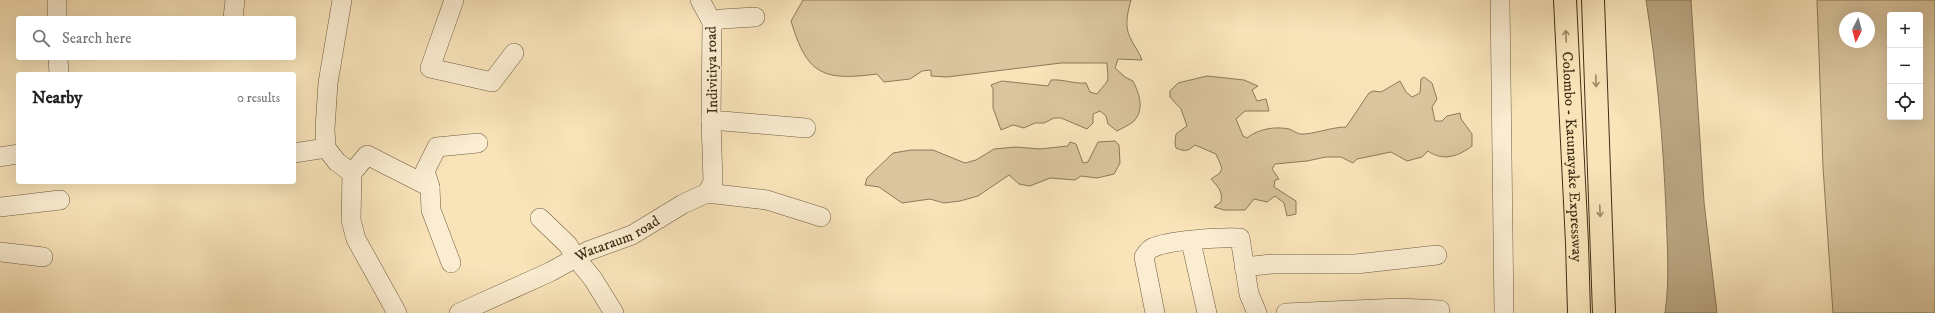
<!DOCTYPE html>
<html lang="en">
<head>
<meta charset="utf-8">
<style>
  body { margin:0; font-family:"IM FELL DW Pica",serif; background:#f6f6f6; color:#222 }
  .controls { position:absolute; right:12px; top:12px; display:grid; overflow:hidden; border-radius:4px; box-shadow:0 4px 16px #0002 }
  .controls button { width:36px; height:36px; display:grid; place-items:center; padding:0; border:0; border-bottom:1px solid #e0e0e0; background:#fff; color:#222; font:20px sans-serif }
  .compass { position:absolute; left:1839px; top:12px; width:36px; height:36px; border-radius:50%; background:#fff; box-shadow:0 4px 16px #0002; rotate:186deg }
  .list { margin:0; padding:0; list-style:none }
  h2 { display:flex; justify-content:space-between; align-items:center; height:52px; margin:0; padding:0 16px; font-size:17px }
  h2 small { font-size:13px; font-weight:400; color:#767676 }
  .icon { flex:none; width:22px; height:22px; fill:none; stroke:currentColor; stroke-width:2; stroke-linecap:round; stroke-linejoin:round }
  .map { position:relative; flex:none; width:1935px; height:313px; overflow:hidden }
  .search { position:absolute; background:#fff; box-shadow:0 4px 16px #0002; left:16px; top:16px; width:280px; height:44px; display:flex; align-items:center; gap:10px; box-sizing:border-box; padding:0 14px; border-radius:4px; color:#767676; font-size:15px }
  .panel { position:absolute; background:#fff; box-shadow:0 4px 16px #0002; left:16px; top:72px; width:280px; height:112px; border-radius:4px }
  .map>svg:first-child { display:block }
  .green { fill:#dac59e; stroke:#8d7a59; fill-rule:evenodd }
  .water { fill:#baa682; stroke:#897656 }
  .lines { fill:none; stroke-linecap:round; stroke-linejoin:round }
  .minor-casing { stroke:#6e5c3e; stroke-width:20 }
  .highway-casing { stroke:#402e14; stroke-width:24 }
  .minor { stroke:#fbedd2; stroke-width:19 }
  .highway { stroke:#f9e4ba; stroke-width:22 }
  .oneway { stroke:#9c8967 }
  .labels { text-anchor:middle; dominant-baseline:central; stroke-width:3; stroke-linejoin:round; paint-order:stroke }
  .street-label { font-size:15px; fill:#402e14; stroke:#fbedd2 }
</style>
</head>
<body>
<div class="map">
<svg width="1935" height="313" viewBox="0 0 1935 313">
  <rect width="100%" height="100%" fill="#f9e4ba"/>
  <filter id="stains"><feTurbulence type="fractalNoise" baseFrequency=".005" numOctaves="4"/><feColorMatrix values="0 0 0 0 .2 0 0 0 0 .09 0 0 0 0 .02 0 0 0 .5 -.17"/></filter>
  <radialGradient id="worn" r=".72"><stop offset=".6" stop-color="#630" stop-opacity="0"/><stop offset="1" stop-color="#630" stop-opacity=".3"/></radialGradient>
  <g class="green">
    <path d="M803,0H1131C1128,11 1124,26 1130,37C1133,45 1139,51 1142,60L1118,59L1115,68L1125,77L1133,81C1139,93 1145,109 1134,121C1130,125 1122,128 1117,131L1108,124L1106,116L1100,111L1093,114V123L1087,129L1061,118H1054L1044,123H1035L1024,128L1013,125L1001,130L993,108V89L991,85L1002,81L1048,86L1051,80C1063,79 1074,84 1086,83L1090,92L1097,94C1111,76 1108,85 1107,63H1061L947,77L931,76V70L922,71L910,79L884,82L877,74C823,81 807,75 791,21Z"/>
    <path d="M1817,0H1935V313H1833L1823,167ZM1890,15H1920V117H1890ZM1845,18H1869V42H1845Z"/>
    <path d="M1207,76L1244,80L1258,86L1252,90L1257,101L1266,99L1269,111H1245L1236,119L1243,136L1247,138C1258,129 1275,126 1289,129C1292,130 1296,133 1300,134C1312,135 1331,127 1346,127L1369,93L1373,91L1381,92L1400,81L1406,92L1412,97L1420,93L1421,79L1424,77L1432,83L1437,99L1432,107L1435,121H1442L1447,116L1460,113L1461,119L1472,134V146C1459,156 1443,162 1428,151L1422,157L1407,161L1391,152L1357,159L1353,163L1341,157H1326L1307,161L1275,164L1272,169L1279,179L1275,180L1274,187L1296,201V214L1287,216L1284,203L1275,196L1267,202L1254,199L1245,210H1224L1214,207L1221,202C1223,191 1218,187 1211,179L1220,173L1222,168L1216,154L1195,145C1188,151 1185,152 1176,148L1175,143L1176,134L1187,126L1181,109L1170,97V91L1178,83Z"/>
    <path d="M1115,141L1119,145L1120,163L1114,174L1097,178L1081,176L1075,180L1050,178L1030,186L1019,184L1009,175L978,196L960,201L944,203L930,199L902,203L879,187L865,185L867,178L893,153L911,150H933L965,163L976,160L994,149L1016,147L1040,149L1068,146L1070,142L1076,144L1083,163L1088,162L1098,142Z"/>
  </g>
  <path class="water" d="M1646,0H1691L1704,202L1717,313H1665C1670,278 1667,244 1666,210C1663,139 1657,70 1646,0Z"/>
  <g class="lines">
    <g class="minor-casing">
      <g id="minor">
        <path d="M342,0L328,83L325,129L326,148L337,162L352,173L351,220L356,239L397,313"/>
        <path d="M454,0L430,68L492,82L514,53"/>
        <path d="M700,0L712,22L711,120L806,128"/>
        <path d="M1500,0L1504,313"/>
        <path d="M57,18V0"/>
        <path d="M233,18L235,0"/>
        <path d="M712,22L721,19L755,17"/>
        <path d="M58,58L59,74"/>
        <path d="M294,153L326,148"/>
        <path d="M0,157L18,154"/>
        <path d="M352,173L367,155L430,187L425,171L437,147L478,143"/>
        <path d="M430,187L431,210L451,263"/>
        <path d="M707,193L767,200L821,217"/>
        <path d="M0,207L60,200"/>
        <path d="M540,218L568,245L576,258L593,279L614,313"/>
        <path d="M1191,242L1207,313"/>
        <path d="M0,252L43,257"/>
        <path d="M1244,267L1272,264H1356L1437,255"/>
        <path id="s1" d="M459,313L550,272L588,251L632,235L683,204L707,193L713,182L711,120"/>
        <path d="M1155,313L1144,257C1146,254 1149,249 1152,248C1168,240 1222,237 1240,238L1249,294L1257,313"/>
        <path d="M1286,313L1399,308L1440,310"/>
      </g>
    </g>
    <g class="highway-casing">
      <g id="highway">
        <path id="s2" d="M1565,0L1577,243L1579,313"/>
        <path d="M1593,0L1604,313"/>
      </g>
    </g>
    <use href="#minor" class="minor"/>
    <use href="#highway" class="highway"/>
  </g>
  <defs><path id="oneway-shaft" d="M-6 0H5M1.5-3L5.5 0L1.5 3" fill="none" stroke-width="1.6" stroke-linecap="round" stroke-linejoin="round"/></defs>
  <g class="oneway">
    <use href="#oneway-shaft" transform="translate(1566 36) rotate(-93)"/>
    <use href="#oneway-shaft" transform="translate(1596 81) rotate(88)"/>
    <use href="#oneway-shaft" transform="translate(1600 211) rotate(88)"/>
  </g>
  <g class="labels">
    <g class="street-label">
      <text transform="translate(712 70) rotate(-91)">Indivitiya road</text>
      <text stroke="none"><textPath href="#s2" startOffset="157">Colombo - Katunayake Expressway</textPath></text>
      <text stroke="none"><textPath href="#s1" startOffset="175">Wataraum road</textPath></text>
    </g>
  </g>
  <rect width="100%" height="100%" filter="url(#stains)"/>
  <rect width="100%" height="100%" fill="url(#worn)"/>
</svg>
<div class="controls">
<button>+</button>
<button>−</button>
<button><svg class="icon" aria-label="locate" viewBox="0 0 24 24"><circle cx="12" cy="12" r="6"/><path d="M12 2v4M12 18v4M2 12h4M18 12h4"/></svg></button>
</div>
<svg class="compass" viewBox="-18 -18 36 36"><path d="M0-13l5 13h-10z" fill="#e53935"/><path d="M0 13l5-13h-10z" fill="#767676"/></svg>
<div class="search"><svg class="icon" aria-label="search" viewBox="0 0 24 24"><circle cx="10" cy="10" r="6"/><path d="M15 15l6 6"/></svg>Search here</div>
<section class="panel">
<h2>Nearby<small>0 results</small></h2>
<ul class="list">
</ul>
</section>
</div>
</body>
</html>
